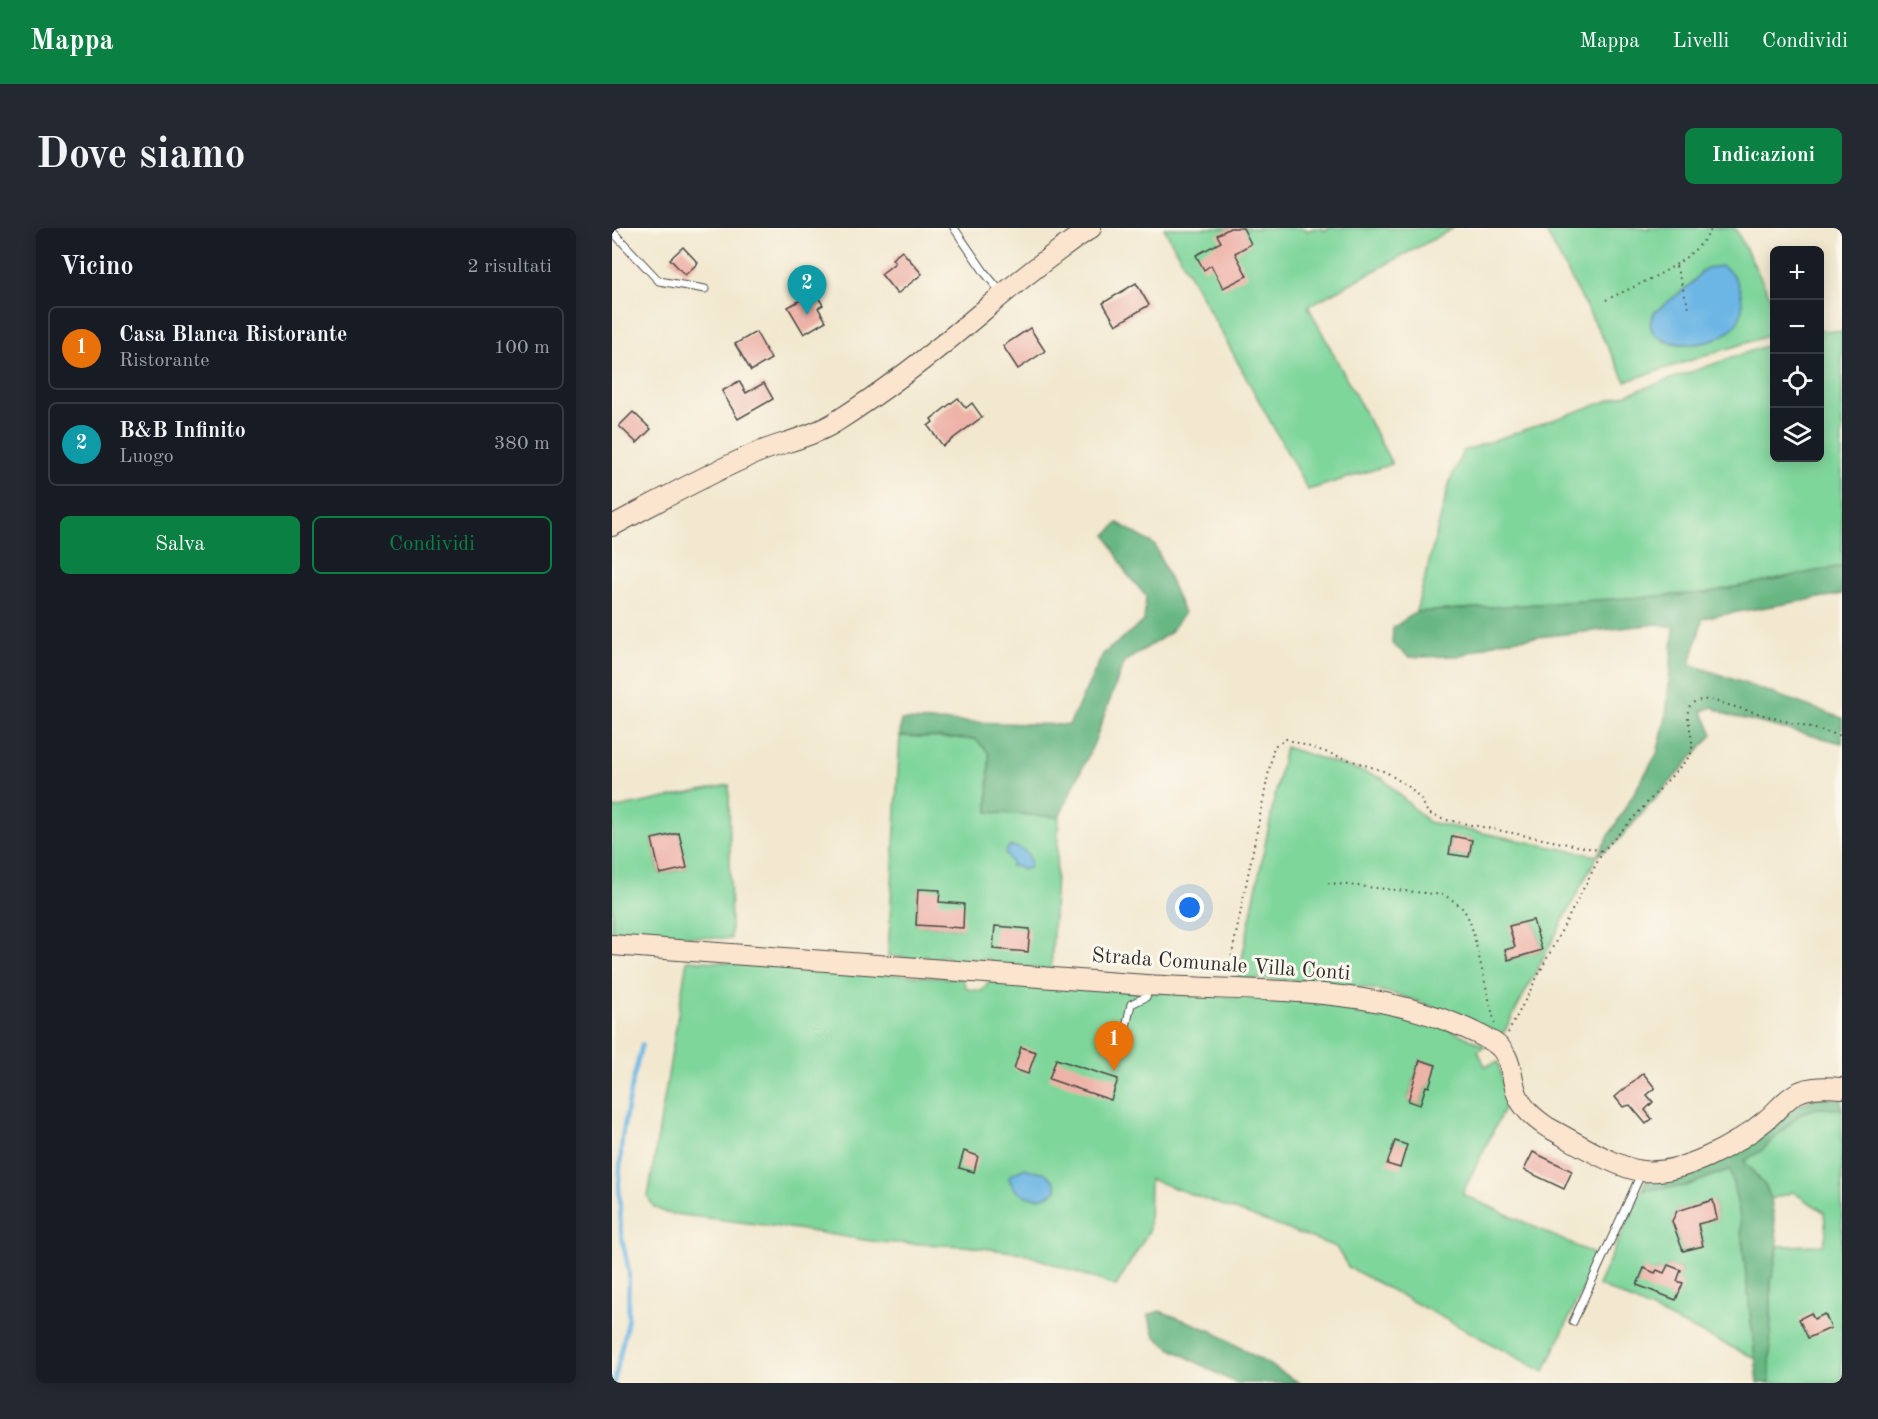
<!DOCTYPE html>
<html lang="it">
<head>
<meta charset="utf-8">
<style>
  body { margin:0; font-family:"Old Standard TT",serif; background:#242831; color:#f1f3f6 }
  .controls { position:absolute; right:18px; top:18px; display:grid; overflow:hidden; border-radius:9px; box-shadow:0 3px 15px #0003 }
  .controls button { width:54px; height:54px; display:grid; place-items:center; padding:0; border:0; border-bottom:2px solid #363941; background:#171b24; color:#f1f3f6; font:30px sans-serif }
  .you { position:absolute; left:578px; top:680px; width:21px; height:21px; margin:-15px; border:4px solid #fff; border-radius:50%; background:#1a73e8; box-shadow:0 0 0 9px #1a73e833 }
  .badge { display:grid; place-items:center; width:39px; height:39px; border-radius:50%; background:#0b8043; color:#fff; font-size:20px; font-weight:700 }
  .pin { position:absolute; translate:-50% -50px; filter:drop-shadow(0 2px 3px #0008) }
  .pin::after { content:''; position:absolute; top:32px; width:21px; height:18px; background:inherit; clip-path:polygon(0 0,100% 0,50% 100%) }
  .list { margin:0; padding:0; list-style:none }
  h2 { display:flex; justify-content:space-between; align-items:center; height:78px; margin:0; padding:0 24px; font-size:26px }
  h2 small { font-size:20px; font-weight:400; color:#9ea1a6 }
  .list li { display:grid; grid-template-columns:39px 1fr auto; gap:18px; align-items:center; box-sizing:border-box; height:84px; margin:0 12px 12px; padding:0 12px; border:2px solid #363941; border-radius:9px }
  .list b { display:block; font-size:22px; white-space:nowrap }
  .list p { margin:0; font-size:20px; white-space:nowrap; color:#9ea1a6 }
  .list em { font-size:20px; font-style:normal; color:#9ea1a6 }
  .actions { display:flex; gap:12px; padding:18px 24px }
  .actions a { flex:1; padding:14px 0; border:2px solid #0b8043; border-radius:9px; text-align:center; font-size:21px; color:#0b8043 }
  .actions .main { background:#0b8043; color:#fff }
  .icon { flex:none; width:33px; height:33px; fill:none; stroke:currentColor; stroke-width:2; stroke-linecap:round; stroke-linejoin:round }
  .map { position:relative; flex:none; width:1230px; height:1155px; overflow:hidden; border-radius:9px }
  header { display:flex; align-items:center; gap:36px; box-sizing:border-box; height:84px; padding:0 30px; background:#0b8043; color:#fff }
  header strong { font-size:28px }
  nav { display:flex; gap:33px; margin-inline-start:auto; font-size:21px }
  .intro { display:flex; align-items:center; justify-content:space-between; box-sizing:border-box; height:144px; padding:0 36px }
  h1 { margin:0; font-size:42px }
  .button { padding:15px 27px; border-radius:9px; background:#0b8043; color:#fff; font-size:21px; font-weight:700 }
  main { display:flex; gap:36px; padding:0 36px }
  aside { flex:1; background:#171b24; border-radius:9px; box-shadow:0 3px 15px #0003 }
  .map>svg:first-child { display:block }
  .green { fill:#7fd69b; stroke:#558063; stroke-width:1.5; fill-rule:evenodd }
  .forest { fill:#67b783; stroke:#497157; stroke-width:1.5 }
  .water { fill:#6cb6e5; stroke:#4c7088; stroke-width:1.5 }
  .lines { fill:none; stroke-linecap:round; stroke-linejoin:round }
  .stream { stroke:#6cb6e5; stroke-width:4 }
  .building { fill:#eeb3a8 }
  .lane-casing { stroke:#494744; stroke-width:9 }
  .secondary-casing { stroke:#494744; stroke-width:22 }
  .path { stroke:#494744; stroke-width:2; stroke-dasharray:1.5 4.5; stroke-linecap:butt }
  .lane { stroke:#fff; stroke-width:7 }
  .secondary { stroke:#fbe5cf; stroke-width:20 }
  .labels { text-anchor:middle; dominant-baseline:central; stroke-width:6; stroke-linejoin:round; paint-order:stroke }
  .street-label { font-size:21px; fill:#2b2b2b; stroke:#fbf7ec }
</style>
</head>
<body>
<header>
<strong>Mappa</strong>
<nav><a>Mappa</a><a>Livelli</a><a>Condividi</a></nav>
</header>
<div class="intro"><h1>Dove siamo</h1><a class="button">Indicazioni</a></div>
<main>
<aside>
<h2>Vicino<small>2 risultati</small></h2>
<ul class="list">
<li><span class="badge" style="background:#e8710a">1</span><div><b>Casa Blanca Ristorante</b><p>Ristorante</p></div><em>100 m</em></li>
<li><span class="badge" style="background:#0f9aa8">2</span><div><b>B&amp;B Infinito</b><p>Luogo</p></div><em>380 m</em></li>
</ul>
<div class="actions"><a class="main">Salva</a><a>Condividi</a></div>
</aside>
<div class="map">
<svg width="1230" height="1155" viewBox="0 0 1230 1155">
  <rect width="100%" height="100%" fill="#fbf7ec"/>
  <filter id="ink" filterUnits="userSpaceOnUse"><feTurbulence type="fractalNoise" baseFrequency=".0167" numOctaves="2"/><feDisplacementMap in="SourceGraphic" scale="12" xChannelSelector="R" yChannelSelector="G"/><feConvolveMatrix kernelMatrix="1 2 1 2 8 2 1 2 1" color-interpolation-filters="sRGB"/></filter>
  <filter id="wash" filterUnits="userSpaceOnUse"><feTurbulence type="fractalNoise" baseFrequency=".008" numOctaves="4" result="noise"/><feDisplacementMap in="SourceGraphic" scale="24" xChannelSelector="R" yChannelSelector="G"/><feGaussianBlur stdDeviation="1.35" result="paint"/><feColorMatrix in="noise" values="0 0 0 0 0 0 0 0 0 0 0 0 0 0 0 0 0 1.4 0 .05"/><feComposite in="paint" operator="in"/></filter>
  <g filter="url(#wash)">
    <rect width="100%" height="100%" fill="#f2e8cf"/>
    <g class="green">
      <path d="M552,0H693L695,3L701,0H710L712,3L717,0H842L696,78L780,236L696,262Z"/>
      <path d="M932,0H1123L1162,76V106L1014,153ZM1090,43L1104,111C1084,117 1073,118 1052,113L1043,84L1079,56Z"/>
      <path d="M1208,102L1230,104V338L1093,365L804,384L838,253L851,223L1162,115V230H1208Z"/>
      <path d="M288,508L363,511L377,525L376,584L447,589L439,742L382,738L377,731H370V736H364L362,730H356L355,735L339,734L334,728H329L325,732H317L315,727H311L310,731L276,728ZM306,661L327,674L350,700L304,697Z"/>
      <path d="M673,519L770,550L816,594L985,628L892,804L882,807C848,790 812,773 774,764C726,752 676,753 626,750ZM840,609L860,612L857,629L837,626ZM921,692L930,722L896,732L893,722L903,719L898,698Z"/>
      <path d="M117,557L119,711L0,703V581ZM66,605L75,640L48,646L40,611Z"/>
      <path d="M75,732L350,751L355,761L370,763L376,754L715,774L765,782L828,797L873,818L866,823L873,838L886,834L896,873L850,966L986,1028L932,1144L736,1039L724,1019L538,951L537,1003L504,1058L410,1025L353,1018L265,1014L185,1001L54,985L42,979L36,969ZM808,832L824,837L817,858H814L808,877L796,873Z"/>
      <path d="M1206,880L1230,881V1155H1158L1159,1053L1166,1018L1211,1017L1214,1006L1212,984L1181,964L1159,971L1154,959L1132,933L1149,923L1189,885Z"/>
      <path d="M1118,941L1127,983L1143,1130L986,1057L1030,962L1074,958ZM1101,973L1105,991L1086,996L1091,1018L1071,1023L1060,993L1065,983ZM1056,1037L1069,1042L1065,1053L1025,1057L1032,1041L1043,1045L1045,1042L1052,1045Z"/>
    </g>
    <g class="forest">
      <path d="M506,295L543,317L572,385L558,405L512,434L482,515L447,589L376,584L377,525L363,511L288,508L289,492L457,497L491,426L532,393L534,368L515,346L494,307Z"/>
      <path d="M1230,338V366L1091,390L1078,436L1230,490V515L1116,487L1101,479L1090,483L1101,506L1003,616L985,628L1045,526L1054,489L1062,399L1046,396L888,413L847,428L797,429L780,416L781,400L804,384L1093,365Z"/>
      <path d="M1206,869L1230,872V881L1206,880L1189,885L1149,923L1132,933L1154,959L1159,971L1166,1018L1159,1053L1158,1155H1146L1127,983L1118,941L1074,958L1030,962L1034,952L1087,942L1124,925L1155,904L1183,878Z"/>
      <path d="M548,1083L600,1103L688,1155H623L558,1120L543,1108L536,1087Z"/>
    </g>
    <g class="water">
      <path d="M1109,38C1122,44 1126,54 1129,67C1143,133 1013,126 1043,84L1079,56L1090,43L1095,40Z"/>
      <path d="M399,618C411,620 421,627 417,640L410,642L406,639L399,638V634L393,625L396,620Z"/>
      <path d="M414,940L423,944H432C438,949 445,953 444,962C429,976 403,970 397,950L399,946Z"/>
    </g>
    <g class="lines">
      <path class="stream" d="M2,1155L16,1092L17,1044L9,1005L7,956L10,910L19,860L30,816"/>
    </g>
    <g id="blocks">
      <g class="building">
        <path d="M618,0H631L639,16L623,25L635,48L611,60L599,37L592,42L584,27L609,14L605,7Z"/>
        <path d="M71,19L86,35L73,47L58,31Z"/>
        <path d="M290,23L310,46L285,66L269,46L283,35L280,31Z"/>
        <path d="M524,55L537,77L504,97L491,75Z"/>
        <path d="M203,64L211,77L206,80L214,93L192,106L176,79Z"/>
        <path d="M418,100L433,123L406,141L391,118Z"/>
        <path d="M144,104L159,131L139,143L123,116Z"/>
        <path d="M127,153L134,165L152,155L161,171L126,191L110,163Z"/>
        <path d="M346,170L354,180L360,175L370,189L331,218L316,198L321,194L319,191Z"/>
        <path d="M21,184L39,201L25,215L7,198Z"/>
        <path d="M67,605L75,640L48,646L40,611Z"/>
        <path d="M840,608L860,612L857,629L837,626Z"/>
        <path d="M306,661L328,662L327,674L352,676L351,700L304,697Z"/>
        <path d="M921,692L930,722L896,732L893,722L903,719L897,698Z"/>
        <path d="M383,698L418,701L416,724L381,721Z"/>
        <path d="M409,819L424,824L416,846L402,841Z"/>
        <path d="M444,831L506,851L499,872L437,851Z"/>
        <path d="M808,832L824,837L817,859L814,858L808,877L796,873Z"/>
        <path d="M1031,845L1043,860L1035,867L1041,874L1033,882L1040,891L1034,896L1018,877L1011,879L1003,869Z"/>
        <path d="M783,913L795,917L788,940L775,936Z"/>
        <path d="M352,923L366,928L362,944L347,940Z"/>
        <path d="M921,924L960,943L952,961L912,942Z"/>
        <path d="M1101,972L1105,991L1086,996L1091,1018L1071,1023L1060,993L1065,983Z"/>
        <path d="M1056,1037L1069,1042L1065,1053L1071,1055L1064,1072L1025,1057L1032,1040L1043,1045L1045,1042L1052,1045Z"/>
        <path d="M1199,1085L1202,1091L1213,1086L1219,1100L1196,1110L1187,1091Z"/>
      </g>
    </g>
  </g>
  <g filter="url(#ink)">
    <use href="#blocks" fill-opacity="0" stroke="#494744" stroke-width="1.5"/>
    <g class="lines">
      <g class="lane-casing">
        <g id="lane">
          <path d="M342,0L373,45L389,64"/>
          <path d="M0,3L47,53L93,61"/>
          <path d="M508,827L519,776L534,769L537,759"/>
          <path d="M961,1094L1030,944"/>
        </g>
      </g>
      <g class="secondary-casing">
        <g id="secondary">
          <path d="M0,298C47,273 93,247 142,226C168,215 197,210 222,195C274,162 324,123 371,83C406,53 441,25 479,0"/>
          <path d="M0,717C178,729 356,743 534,757C651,765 775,754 881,814C900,825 898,847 905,866C911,881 922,890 935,899C960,912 1004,940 1030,943C1071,947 1124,917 1154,892C1165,883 1173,871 1185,865C1199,858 1215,859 1230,860"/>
        </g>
      </g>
      <g class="path">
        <path d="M1064,38L1078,84"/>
        <path d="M994,72C1030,54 1080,37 1100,0"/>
        <path d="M716,655L832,667C849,677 854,681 860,700L883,796"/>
        <path d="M616,746L662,518L674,511L774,544L797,559L810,573L816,585L830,591L991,623"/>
        <path d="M896,805L991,623L1078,528C1088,506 1056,469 1099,472L1180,495L1230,508"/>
      </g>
      <use href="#lane" class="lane"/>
      <use href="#secondary" class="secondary"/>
    </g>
  </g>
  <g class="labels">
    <g class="street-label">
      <text transform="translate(609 737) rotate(4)">Strada Comunale Villa Conti</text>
    </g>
  </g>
</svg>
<div class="controls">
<button>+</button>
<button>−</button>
<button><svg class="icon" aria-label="locate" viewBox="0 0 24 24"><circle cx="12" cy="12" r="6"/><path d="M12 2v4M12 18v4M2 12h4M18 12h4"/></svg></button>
<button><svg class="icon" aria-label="layers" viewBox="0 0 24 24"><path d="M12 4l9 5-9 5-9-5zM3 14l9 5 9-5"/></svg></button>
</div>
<div class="you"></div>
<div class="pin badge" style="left:502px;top:843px;background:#e8710a">1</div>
<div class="pin badge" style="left:195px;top:87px;background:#0f9aa8">2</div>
</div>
</main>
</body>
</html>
